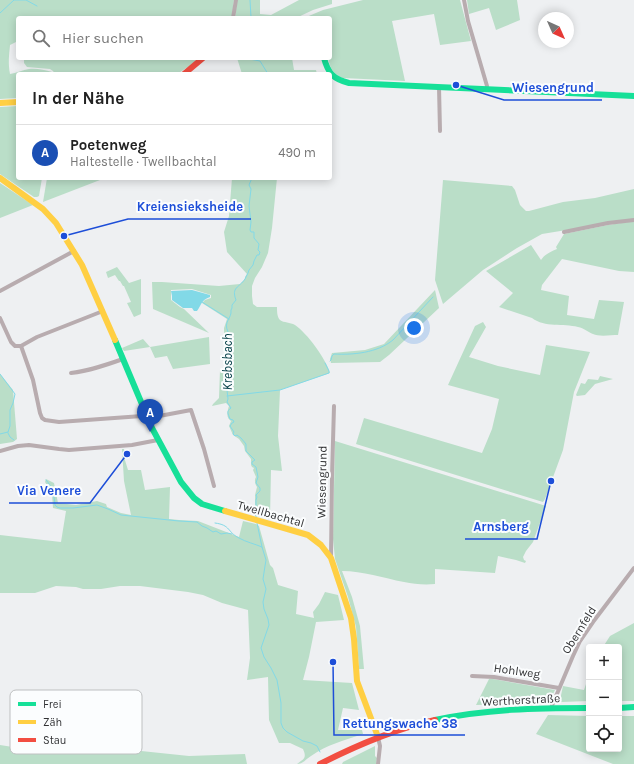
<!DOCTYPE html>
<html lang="de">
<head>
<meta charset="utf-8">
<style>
  body { margin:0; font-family:Karla,sans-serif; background:#f6f6f6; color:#222 }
  .controls { position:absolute; right:12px; bottom:12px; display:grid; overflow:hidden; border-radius:4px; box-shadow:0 2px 10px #0003 }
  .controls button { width:36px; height:36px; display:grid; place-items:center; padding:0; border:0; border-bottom:1px solid #e0e0e0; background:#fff; color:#222; font:20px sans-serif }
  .compass { position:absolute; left:538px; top:12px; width:36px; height:36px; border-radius:50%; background:#fff; box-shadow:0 2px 10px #0003; rotate:135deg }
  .you { position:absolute; left:414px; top:328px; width:14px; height:14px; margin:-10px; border:3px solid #fff; border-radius:50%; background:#1a73e8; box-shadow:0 0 0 6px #1a73e833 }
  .badge { display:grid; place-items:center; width:26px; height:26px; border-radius:50%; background:#ea580c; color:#fff; font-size:13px; font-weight:700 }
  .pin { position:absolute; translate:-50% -33px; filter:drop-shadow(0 1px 2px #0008) }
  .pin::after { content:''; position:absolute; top:21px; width:14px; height:12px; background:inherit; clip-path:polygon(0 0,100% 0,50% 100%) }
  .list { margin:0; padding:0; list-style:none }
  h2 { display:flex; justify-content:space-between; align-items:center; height:52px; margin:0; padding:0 16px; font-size:17px }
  h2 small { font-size:13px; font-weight:400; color:#767676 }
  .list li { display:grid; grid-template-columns:26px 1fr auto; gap:12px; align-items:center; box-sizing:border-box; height:56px; padding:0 16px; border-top:1px solid #e0e0e0 }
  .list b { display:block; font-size:15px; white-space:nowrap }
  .list p { margin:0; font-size:13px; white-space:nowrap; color:#767676 }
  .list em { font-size:13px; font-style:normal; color:#767676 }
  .icon { flex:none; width:22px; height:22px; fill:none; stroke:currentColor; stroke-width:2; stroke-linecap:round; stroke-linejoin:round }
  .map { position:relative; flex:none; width:634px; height:764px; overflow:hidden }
  .search { position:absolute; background:#fff; box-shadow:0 2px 10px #0003; left:16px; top:16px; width:316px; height:44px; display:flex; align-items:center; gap:10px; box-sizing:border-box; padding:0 14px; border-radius:4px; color:#767676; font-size:15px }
  .panel { position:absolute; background:#fff; box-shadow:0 2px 10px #0003; left:16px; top:72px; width:316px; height:108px; border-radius:4px }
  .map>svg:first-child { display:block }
  .green { fill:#badec8 }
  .water { fill:#82d9e7 }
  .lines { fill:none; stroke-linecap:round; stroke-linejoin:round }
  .stream { stroke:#82d9e7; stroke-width:1 }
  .street { stroke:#b8acaf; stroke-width:4 }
  .fast { stroke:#16e098; stroke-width:6 }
  .slow { stroke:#ffcf43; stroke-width:6 }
  .jam { stroke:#f24e42; stroke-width:6 }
  .labels { text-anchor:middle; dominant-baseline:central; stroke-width:4; stroke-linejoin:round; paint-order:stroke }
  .street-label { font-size:12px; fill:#303133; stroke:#fbfdfe }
  .water-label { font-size:13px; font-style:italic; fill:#0b444c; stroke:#fbfdfe }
  .key { fill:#fbfdfe; stroke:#bec0c1; stroke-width:1 }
  .key-label { font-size:11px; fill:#303133 }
  .leader { fill:none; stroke:#1d4ed8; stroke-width:1.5 }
  .callout-dot { fill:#1d4ed8; stroke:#fbfdfe; stroke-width:1.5 }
  .callout-label { font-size:13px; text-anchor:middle; font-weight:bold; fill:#1d4ed8; stroke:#fbfdfe; stroke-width:4; stroke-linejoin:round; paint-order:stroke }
</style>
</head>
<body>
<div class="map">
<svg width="634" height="764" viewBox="0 0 634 764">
  <rect width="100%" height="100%" fill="#eef0f2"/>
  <g class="green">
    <path d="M0,0H234L232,18H18V41L10,45C9,55 8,63 10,74C16,73 23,70 29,69C36,68 45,70 52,72L53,74H18V98L0,99Z"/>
    <path d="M237,0H260V14L271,15L299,0H332V4L313,10L296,18H235Z"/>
    <path d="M363,0H460L471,41L440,45L434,14L392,21L405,81L343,78C333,74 330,68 328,58H330V18H304L323,10Z"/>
    <path d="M467,0H517L520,20L496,30L489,8L469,14Z"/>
    <path d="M24,58H198L191,65L177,74H55L53,71L50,69L27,67L24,63Z"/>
    <path d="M237,58H292L294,70H316L317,74H242Z"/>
    <path d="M18,106V178H42L39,196L37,197H34L0,174V107Z"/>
    <path d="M47,178H99L100,180L43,202Z"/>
    <path d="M232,178H277L272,228L268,253L262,267L255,278L252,286V296L253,304L257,307H277C277,311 277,317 280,320C284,323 290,322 295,325C307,333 326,359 330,373L280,390L278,436L282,471L271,470L270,519L255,516V495L257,487C255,484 254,480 256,477L253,470L254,468L252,467L251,465V459L245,451L244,446L239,439L233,435L229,426L231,421C226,418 227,412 229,406L226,403L212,406L213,404L219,398L220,370H225V350L224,346V328L227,319L202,303L205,300L211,298V295L192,289L171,290V300L180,307L184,309L209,333L153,309L152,282H162L219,286L240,284L245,279V277L247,274L227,252L224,232L229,216Z"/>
    <path d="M443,180L512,186L515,190L520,205L526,211H529L563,202L595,198L634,189V219L542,234L517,248L483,270L443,304L435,280Z"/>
    <path d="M0,183L33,205L0,218Z"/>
    <path d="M634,221V272L619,271L562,259L542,285L541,290L569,296L567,315L594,319L599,300L624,302L618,335C611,335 599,337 593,334C588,332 584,328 578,327C563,323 545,328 532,318L499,307L513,293L486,271L531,245L541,260C545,254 550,252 557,249L556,247L564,234L608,225Z"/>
    <path d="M117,267L129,283L141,279V314L134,317L127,303L131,302L124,286H123L120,281H119L115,275L108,278L106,272Z"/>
    <path d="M435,290L439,308L389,355L380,362L331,363L330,359L332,353L365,350L384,344Z"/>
    <path d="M483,322L486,327L469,357L498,366L540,375L546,345L590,352L574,392L563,450L545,499L543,502L356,444L364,418L438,440L482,453L492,429L499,399L448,385L475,326Z"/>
    <path d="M209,337L210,364L173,369L167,356L155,358L150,347L124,351L122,348L143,339L150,347Z"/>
    <path d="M0,374L13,390L17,439L13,442L0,444Z"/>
    <path d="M600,376L613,379L595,384L585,395L577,396L576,395L581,383L585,384L588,379L598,380Z"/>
    <path d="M335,441L546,506L533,542L526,551L523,557L524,560L526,561L525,563L516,560L498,556L495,573L435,569V584C424,585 414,584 404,582C383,578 363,571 342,571L352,597L360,626L364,669H359L356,627L348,597L335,559L333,539Z"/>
    <path d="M122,449H124V457L128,470H141L145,490L170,487L169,519L179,520L198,521L239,537L243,521L256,524L259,526L270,565L273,568L278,585L298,591L296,614L314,618L313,612L319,604L325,592L338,595L344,620L316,622L309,657L303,680L352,683L359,710L343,708L338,730H362L363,734C345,740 326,745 311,756C306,759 303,764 297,764C304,759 307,758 303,749L290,743H279L269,720L268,677L247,680L250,658L248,610L222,603L203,595L188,592L140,586H120L101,589H83L76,587L56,586L35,593H0V535L61,542L66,511L53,508L52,494L45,482L46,479L54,483L58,503L76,505L97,501L106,504L107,507L121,513L131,515L124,481Z"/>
    <path d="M634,623V701H619V647H603L610,636Z"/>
    <path d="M589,675V701L561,702L560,700L563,686L584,690Z"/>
    <path d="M489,679H493L555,690L550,700L545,703L476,705Z"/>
    <path d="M548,715L589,716V749H619V716H634V764H613L536,734Z"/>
    <path d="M35,732L91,741L103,747L189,756L245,754L247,764H0V745L32,750L33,734Z"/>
    <path d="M375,746V756L377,758L376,764H342L343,762Z"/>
  </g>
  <path class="water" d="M192,290L210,295V297C201,300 202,304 197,311H194L192,308H183L172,300V296L171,291Z"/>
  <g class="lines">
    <g class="stream">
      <path d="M250,0L251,17"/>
      <path d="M0,13L14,0H26L37,6"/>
      <path d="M244,58L260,61L268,74"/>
      <path d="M252,178L249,185L251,189L249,206L251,222L250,230L251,232H254V238L259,244L258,250L260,252L259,255H257L254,261L253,265L249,270L248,273L245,279C239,288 231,287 236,300L232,305V308L231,310C232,319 223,321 228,332L227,335C228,341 226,346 229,352L228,354V361L227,366V390L228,399L227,402L231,408C226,412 228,413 230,419L233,420L234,422L232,423L230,426L234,432L233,434L235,436L237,435L241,438L246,444V451L255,460L252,462V464L256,467L258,477L256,483L260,488V491L256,495L257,497L256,500V518"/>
      <path d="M202,302L229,319"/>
      <path d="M330,361L331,360L332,356L334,354C353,355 377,353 393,340L433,297"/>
      <path d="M0,374L15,394L13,403L10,410V426L8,432"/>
      <path d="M227,396L280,390L329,373V371L325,363"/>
      <path d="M8,433L10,437L14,440"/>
      <path d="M0,434L8,432"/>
      <path d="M46,480C53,487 54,496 55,505L57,507L60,508H73L97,505L108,509L121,515L179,521L197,522L202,526L207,528L213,532L216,531L221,534L227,533L232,534"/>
      <path d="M215,523C231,525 227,532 239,538C246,542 255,544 262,547L266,560L265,566L263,579L266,589L263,602L264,609L268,619L269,625L261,648L264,657L271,668L277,680L281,703V723L283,728L287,732L303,741L311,743L317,746L320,752"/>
      <path d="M257,523L262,547"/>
    </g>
    <g class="street">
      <path d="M464,0L468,21L487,86V89"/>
      <path d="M233,18L236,0"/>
      <path d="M439,87L440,131"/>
      <path d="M564,232L608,223L634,220"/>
      <path d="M0,291L74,251"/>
      <path d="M0,318L11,342L15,346H21L33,380L40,413L42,418L45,420L59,422L142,416L154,417L191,410L204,449L214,486"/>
      <path d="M21,346L37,337L103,311"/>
      <path d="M71,373C89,371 106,365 123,359"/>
      <path d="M0,451L18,446L29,445L59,449L69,450L132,445L158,440"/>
      <path d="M331,557L332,477L334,406"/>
      <path d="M472,676L494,677L559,688"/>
      <path d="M551,708L573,656L580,641L593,622L634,568"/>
      <path d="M378,764L380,746L378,737"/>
    </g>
    <g class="fast">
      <path d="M324,58C328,73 333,79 349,83L634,96"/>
      <path d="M115,340L152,428L181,482L194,498L202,504L225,511"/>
      <path d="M619,708L634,707"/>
      <path d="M435,720C486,709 537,708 589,708"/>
    </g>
    <g class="slow">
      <path d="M0,103L18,102"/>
      <path d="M0,178L43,209L56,223L82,265L115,340"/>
      <path d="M225,511L308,535L321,545L331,558L351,618L354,639L357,681L378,737"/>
    </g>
    <g class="jam">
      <path d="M184,74L203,58"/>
      <path d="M320,764C357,745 395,729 435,720"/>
    </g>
  </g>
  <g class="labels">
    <g class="street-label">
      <text transform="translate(322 482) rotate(-89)">Wiesengrund</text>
      <text transform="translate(271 514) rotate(16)">Twellbachtal</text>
      <text transform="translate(579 630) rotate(-58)">Obernfeld</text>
      <text transform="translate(517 671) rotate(8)">Hohlweg</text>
      <text transform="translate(521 700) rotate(-3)">Wertherstraße</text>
    </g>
    <g class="water-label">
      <text transform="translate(227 362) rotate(-90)">Krebsbach</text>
    </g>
  </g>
  <rect x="10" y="690" width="132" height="64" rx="6" class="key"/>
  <rect x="18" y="702" width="18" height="4" fill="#16e098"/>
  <rect x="18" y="720" width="18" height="4" fill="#ffcf43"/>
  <rect x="18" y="738" width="18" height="4" fill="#f24e42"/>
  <g class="key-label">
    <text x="43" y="708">Frei</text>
    <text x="43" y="726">Zäh</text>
    <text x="43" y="744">Stau</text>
  </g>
  <path class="leader" d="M456 85L504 100H602M64 236L128 219H251M127 454L90 503H9M551 481L537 539H465M333 662L334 735H465"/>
  <g class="callout-dot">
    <circle cx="456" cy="85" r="4"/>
    <circle cx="64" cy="236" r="4"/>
    <circle cx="127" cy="454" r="4"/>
    <circle cx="551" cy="481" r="4"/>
    <circle cx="333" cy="662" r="4"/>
  </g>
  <g class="callout-label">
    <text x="553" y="92">Wiesengrund</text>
    <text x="190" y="211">Kreiensieksheide</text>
    <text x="49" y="495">Via Venere</text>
    <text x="501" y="531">Arnsberg</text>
    <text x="400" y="728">Rettungswache 38</text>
  </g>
</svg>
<div class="controls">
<button>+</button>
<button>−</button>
<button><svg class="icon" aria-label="locate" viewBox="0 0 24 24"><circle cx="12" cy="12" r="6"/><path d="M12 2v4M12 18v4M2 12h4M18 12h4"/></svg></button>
</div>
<svg class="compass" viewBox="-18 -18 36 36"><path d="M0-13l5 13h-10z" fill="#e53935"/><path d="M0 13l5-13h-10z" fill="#767676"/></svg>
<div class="you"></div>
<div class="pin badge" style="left:150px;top:432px;background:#1a4fb4">A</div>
<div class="search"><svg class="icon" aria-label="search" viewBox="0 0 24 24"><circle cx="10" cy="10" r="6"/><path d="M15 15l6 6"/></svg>Hier suchen</div>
<section class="panel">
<h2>In der Nähe<small></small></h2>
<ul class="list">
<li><span class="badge" style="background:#1a4fb4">A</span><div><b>Poetenweg</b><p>Haltestelle · Twellbachtal</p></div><em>490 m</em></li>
</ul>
</section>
</div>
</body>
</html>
